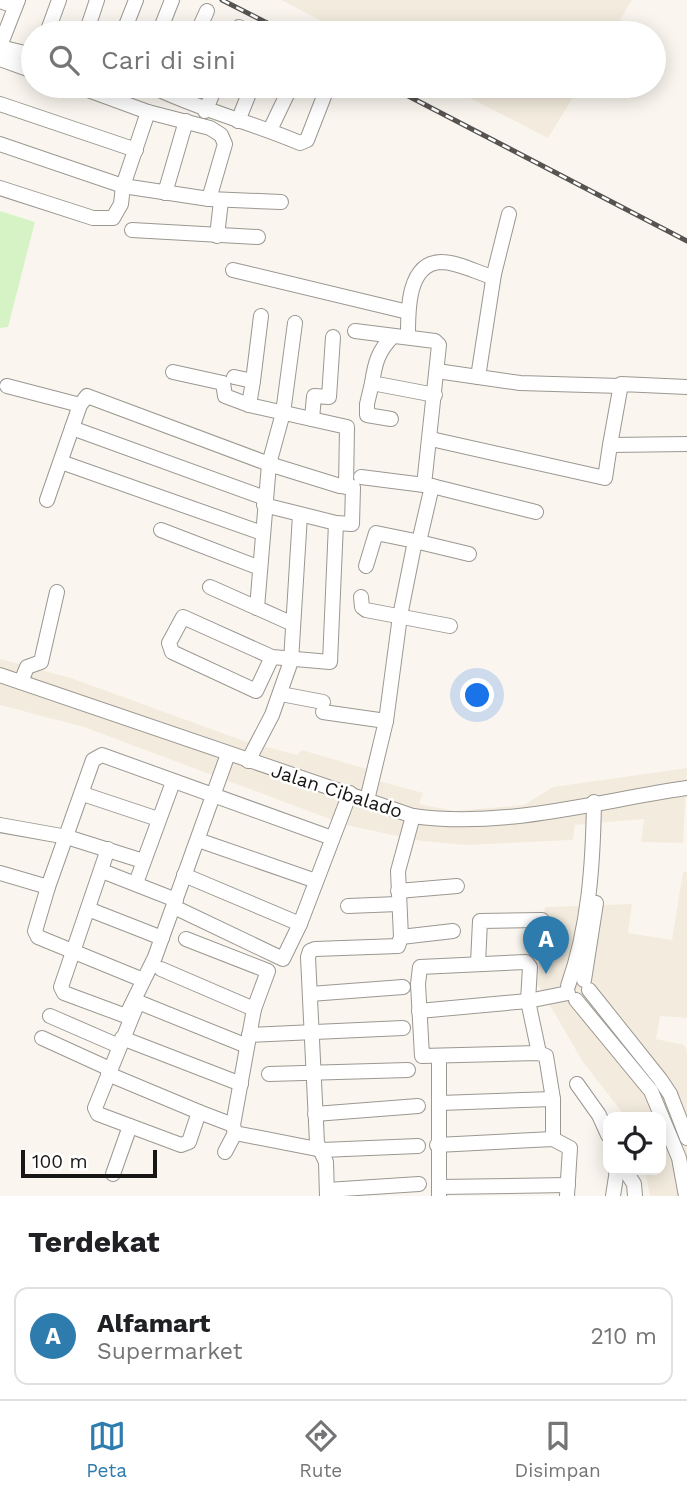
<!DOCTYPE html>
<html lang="id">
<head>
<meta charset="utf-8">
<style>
  body { margin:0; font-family:"Work Sans",sans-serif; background:#f2f2f2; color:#202124 }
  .controls { position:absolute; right:21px; bottom:21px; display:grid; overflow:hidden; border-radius:14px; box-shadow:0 4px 18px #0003 }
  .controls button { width:63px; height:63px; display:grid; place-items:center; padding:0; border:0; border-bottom:2px solid #e0e0e0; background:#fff; color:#202124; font:35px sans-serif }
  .scale { position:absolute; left:21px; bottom:18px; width:136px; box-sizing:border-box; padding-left:7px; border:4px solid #181614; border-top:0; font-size:19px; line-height:24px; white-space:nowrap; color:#181614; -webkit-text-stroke:5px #fff; paint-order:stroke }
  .you { position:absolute; left:478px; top:696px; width:24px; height:24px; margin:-18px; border:5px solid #fff; border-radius:50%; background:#1a73e8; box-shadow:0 0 0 10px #1a73e833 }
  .badge { display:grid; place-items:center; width:46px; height:46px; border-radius:50%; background:#2e7bae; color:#fff; font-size:23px; font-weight:700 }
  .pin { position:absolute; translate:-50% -58px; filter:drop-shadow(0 2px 4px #0008) }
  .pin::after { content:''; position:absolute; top:37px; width:24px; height:21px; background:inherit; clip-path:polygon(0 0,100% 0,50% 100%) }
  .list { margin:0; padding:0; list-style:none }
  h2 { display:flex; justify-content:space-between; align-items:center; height:91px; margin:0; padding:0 28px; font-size:30px }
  h2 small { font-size:23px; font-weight:400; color:#757577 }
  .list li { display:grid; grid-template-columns:46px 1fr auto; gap:21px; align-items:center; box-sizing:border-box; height:98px; margin:0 14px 14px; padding:0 14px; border:2px solid #e0e0e0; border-radius:14px }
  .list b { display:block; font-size:26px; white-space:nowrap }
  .list p { margin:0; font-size:23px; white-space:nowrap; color:#757577 }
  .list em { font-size:23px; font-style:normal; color:#757577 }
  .icon { flex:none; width:38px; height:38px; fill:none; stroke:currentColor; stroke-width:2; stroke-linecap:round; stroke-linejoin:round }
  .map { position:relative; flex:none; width:687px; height:1196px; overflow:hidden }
  .search { position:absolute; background:#fff; box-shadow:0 4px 18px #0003; left:21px; right:21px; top:21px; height:77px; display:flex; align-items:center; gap:18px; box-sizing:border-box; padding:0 24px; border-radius:38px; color:#757577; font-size:26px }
  .sheet { height:203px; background:#fff }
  nav { display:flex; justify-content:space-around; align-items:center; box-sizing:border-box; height:98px; border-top:2px solid #e0e0e0; background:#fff; font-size:19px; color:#757577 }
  nav a { display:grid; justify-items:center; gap:4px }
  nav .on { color:#2e7bae }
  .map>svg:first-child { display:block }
  .built { fill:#f3ecde }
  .green { fill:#d6f3c6 }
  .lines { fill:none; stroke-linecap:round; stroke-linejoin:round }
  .minor-casing { stroke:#9b9791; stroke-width:16 }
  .minor { stroke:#fff; stroke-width:14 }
  .rail-casing { stroke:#565350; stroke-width:5 }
  .rail { stroke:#fff; stroke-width:2.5; stroke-dasharray:8; stroke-linecap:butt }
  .labels { text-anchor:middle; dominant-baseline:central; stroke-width:5; stroke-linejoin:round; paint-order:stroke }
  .street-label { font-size:19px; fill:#181614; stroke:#fff }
</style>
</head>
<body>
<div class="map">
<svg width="687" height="1196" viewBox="0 0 687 1196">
  <rect width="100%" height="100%" fill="#faf6ef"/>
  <g class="built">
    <path d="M281,0H632L612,33H345Z"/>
    <path d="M447,86H580L548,138Z"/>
    <path d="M0,659L71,678L244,741L297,755L302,750L380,773L379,781L423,793L419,804L455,811L524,805L553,787L687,768L683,843L641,842L644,819L575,825L573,840L466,845L421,841L346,825L84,727L0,705Z"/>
    <path d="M683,872H687V1018L660,1016L656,1039L684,1045L687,1051V1196H650L645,1170H661V1117H626L583,1062L537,983L545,907L632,904L628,933L672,940Z"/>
  </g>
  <path class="green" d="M0,211L35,222L8,327L0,328Z"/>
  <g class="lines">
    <g class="minor-casing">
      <g id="minor">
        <path d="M0,1L15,6"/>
        <path d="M47,33L59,0"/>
        <path d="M86,33L97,0"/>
        <path d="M123,33L136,0"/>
        <path d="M159,33L172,0"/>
        <path d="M197,33L207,11"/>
        <path d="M237,33L239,27"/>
        <path d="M0,46L18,0"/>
        <path d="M0,47L33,55"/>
        <path d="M0,59L33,71"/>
        <path d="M151,86C200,110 251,122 300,143L307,140L328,86"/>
        <path d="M0,104L136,150"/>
        <path d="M205,111L216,86"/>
        <path d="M238,121L252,86"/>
        <path d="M270,130L291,86"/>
        <path d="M0,144L123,186L209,199L225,144L221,135L210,128L148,112L77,86"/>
        <path d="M0,188L93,218H113L121,204L123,186L148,112"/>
        <path d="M165,193L186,121"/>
        <path d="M209,199L281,202"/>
        <path d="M132,230L258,237"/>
        <path d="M217,236L221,201"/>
        <path d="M233,270L408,312"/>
        <path d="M355,331L435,341L439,345L424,485L432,486L419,542L415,541L400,616L386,721L367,800"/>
        <path d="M393,336C378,351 375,363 372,383L435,395"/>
        <path d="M408,336C408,312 407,263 441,262C456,262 474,271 489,276L494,274"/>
        <path d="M437,371L520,383L620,386"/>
        <path d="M173,372L223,383L225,396L249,405L347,427L346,487"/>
        <path d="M234,377L253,381L249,405"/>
        <path d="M478,377L494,274L509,214"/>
        <path d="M253,381L261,316"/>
        <path d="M372,383L367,404V415L391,419"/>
        <path d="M7,386L80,405"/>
        <path d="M312,419L314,396L329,397L333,337"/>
        <path d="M72,428L265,498"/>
        <path d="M431,439L605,478L610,445L687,444"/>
        <path d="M610,445L621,384L687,387"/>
        <path d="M61,462L262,533"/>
        <path d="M361,477L424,485"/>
        <path d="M432,486L536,512"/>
        <path d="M47,500L80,405L87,396L269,464L283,413L295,323"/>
        <path d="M161,530L260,568"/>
        <path d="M419,542L469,554"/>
        <path d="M366,566L376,533L415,541"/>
        <path d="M210,587L293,624"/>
        <path d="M361,597L362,607L366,610L450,626"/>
        <path d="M257,608L269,464L340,486L353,487L352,524L336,523L264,505"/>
        <path d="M272,657L256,691L172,652L169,643L183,617L272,657L330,662L336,523"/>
        <path d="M0,675L413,816C504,829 597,801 687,788"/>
        <path d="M21,682L27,667L41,662L57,592"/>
        <path d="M281,694L323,702"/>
        <path d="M323,712L386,721"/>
        <path d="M248,761L272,715L291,661L300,515"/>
        <path d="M83,794L158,819"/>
        <path d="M0,825L67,837L143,861"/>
        <path d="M198,840L316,881"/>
        <path d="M108,849L61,987L64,993L126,1016L155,957L228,754"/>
        <path d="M102,871L176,900"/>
        <path d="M0,873L48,887L93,760L102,755L332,838"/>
        <path d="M184,875L300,924"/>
        <path d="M136,883L173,782"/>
        <path d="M48,887L35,931L38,937L143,980"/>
        <path d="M398,891L457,886"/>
        <path d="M348,906L398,904"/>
        <path d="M174,907L283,959L300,924L350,793"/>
        <path d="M88,909L162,938"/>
        <path d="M401,937L453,931"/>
        <path d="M186,939L268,971L254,1009"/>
        <path d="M478,963L480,921L542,920"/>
        <path d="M161,969L254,1009L233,1125L235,1133L322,1150L418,1146"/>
        <path d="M584,980L596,903"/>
        <path d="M568,986C589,927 593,864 594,802"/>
        <path d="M589,990L660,1079L670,1094L687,1138"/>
        <path d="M310,994L403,987"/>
        <path d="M576,1000L651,1091L679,1158L686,1196"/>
        <path d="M419,1011L528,1001L568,993"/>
        <path d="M50,1016L119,1046"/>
        <path d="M249,1035L403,1028"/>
        <path d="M42,1038L110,1069"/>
        <path d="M122,1038L241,1084"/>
        <path d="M539,1053L528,1001L530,967L526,962L420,967L418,984L422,1056L539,1053L546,1056L553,1099V1139"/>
        <path d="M439,1057V1196"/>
        <path d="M108,1074L199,1112"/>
        <path d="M269,1074L408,1070"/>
        <path d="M577,1084L599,1115L608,1135"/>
        <path d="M440,1103L553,1099"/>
        <path d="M315,1114L418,1106"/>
        <path d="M233,1125L199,1112L189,1142L181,1145L98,1114L95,1108L138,1002L247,1046"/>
        <path d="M437,1145L553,1139L570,1148L567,1196"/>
        <path d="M225,1152L235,1133"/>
        <path d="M625,1170L634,1184L635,1196"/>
        <path d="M113,1174L130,1126"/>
        <path d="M439,1187L568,1185"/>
        <path d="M327,1190L419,1184"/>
        <path d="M327,1196L326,1162L317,1143L308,957L310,951L315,949L398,946L401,937L398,871L413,816"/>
        <path d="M613,1196L617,1170"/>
      </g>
    </g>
    <use href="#minor" class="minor"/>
    <g class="rail-casing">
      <g id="rail">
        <path d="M222,0L287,33"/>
        <path d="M389,86L687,241"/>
      </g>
    </g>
    <use href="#rail" class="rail"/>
  </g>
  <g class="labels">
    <g class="street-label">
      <text transform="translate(337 791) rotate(18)">Jalan Cibalado</text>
    </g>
  </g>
</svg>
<div class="controls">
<button><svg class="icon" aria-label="locate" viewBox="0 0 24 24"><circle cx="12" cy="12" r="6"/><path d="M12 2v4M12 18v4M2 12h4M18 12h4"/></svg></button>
</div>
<div class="scale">100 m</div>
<div class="you"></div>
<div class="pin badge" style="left:546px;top:974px">A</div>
<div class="search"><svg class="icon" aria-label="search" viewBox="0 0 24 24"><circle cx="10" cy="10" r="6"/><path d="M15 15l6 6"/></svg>Cari di sini</div>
</div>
<section class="sheet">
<h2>Terdekat<small></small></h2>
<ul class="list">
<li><span class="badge">A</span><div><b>Alfamart</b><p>Supermarket</p></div><em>210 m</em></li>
</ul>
</section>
<nav>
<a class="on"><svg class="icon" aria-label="map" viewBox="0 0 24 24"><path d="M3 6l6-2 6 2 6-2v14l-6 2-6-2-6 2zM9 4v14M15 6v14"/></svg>Peta</a>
<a><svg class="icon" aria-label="directions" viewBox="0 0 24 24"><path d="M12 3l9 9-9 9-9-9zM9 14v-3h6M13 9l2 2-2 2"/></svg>Rute</a>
<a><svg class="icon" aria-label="saved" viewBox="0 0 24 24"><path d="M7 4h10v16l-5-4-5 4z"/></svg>Disimpan</a>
</nav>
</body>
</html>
